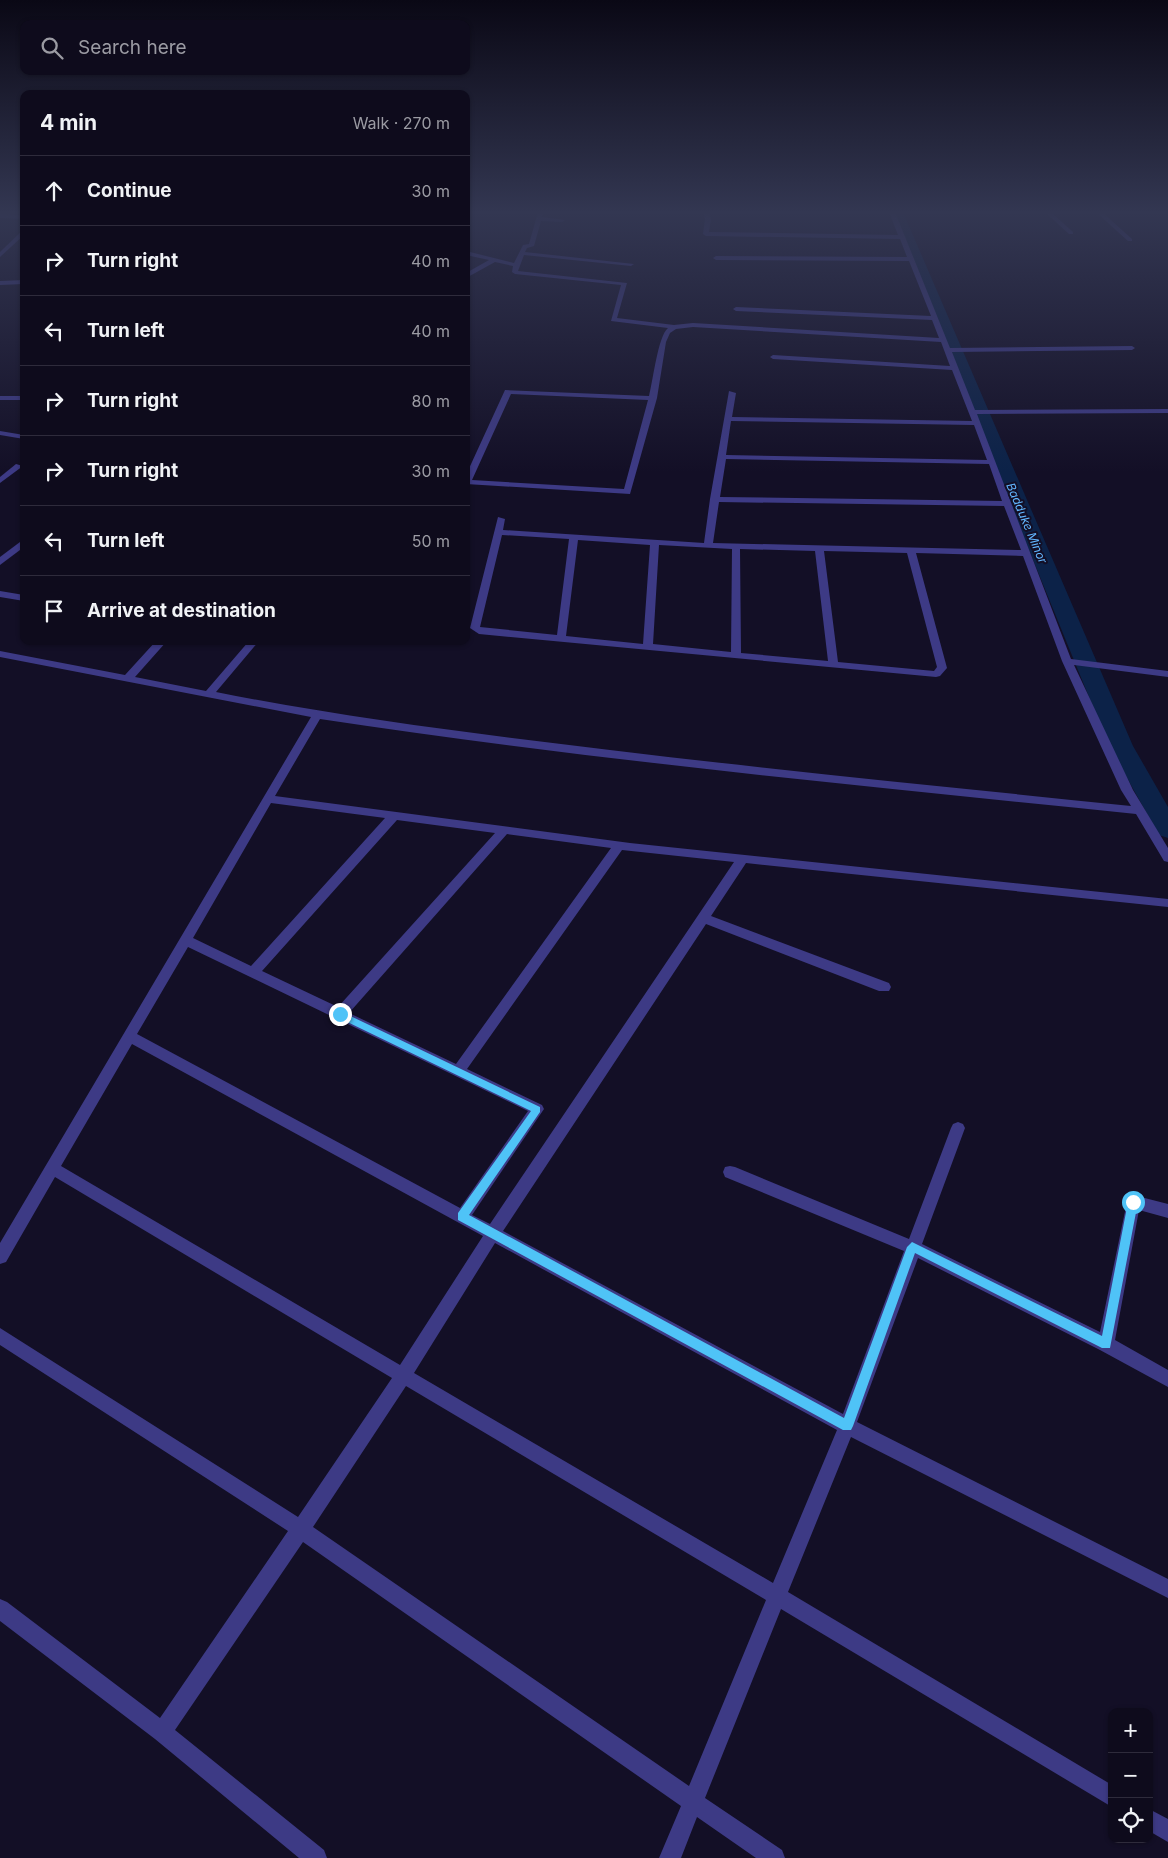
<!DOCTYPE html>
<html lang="en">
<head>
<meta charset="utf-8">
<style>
  body { margin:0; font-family:Inter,sans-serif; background:#171425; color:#f1f3f6 }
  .controls { position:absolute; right:15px; bottom:15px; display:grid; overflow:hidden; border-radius:10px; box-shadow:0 1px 4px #0004 }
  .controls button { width:45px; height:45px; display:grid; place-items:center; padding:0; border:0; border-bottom:1px solid #2e2b3b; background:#0e0b1c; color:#f1f3f6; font:25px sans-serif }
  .stop { position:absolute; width:15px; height:15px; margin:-11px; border:4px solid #4fc3f7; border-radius:50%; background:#fff }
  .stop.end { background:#4fc3f7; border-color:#fff; box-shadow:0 1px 5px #0008 }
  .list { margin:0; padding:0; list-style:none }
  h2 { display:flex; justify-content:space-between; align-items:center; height:65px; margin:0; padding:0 20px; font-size:21px }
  h2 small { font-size:16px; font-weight:400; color:#9b9ba3 }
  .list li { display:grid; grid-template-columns:32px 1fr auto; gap:15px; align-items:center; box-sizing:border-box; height:70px; padding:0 20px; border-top:1px solid #2e2b3b }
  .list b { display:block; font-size:19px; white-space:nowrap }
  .list em { font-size:16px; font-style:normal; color:#9b9ba3 }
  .icon { flex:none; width:28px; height:28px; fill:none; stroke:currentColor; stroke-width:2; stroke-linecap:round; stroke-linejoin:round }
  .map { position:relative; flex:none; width:1168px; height:1858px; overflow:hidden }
  .search { position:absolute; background:#0e0b1c; box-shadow:0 1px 4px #0004; left:20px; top:20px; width:450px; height:55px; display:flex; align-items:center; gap:12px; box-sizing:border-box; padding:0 18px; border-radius:10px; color:#9b9ba3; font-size:19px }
  .panel { position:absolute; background:#0e0b1c; box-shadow:0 1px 4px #0004; left:20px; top:90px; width:450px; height:555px; border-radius:10px }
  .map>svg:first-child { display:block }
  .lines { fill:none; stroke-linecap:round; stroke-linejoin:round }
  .canal { fill:#0c2248; fill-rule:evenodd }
  .street { fill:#3d3a85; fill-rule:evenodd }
  .route { fill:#4fc3f7 }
  .labels { text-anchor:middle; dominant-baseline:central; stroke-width:4; stroke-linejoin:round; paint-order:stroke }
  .far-water-label { font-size:12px; font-style:italic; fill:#62b6ff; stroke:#130f26 }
</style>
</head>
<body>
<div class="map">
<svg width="1168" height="1858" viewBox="0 0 1168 1858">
  <rect width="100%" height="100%" fill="#130f26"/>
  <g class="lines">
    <path class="canal" d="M891,212H903L1133,746L1168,807V838L1159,835L1109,746Z"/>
    <g class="street">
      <path d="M466,212H470L466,214Z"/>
      <path d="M538,212H544L542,217L565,220L562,222L541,221L534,246L527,248L525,252L634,264L631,266L524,255L518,271L627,283L617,318L674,325L693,323L939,338L932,320L736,311L733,309L736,307L931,316L909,261L716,260L713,258L716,256L907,257L900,239L706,236L703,234L705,219L703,212H709L711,219L709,232L898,235L889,212H895L950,348L1132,346L1135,348L1132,350L952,352L975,410L1168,409V413L977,414L1071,659L1168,671V677L1074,665L1133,790L1168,848V862L1164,861L1136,814C864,786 591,760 320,719L275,796L630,843L1168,899V907L746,863L711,916L889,983L891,987L889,991H879L706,924L503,1231L843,1414L904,1251L725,1177L723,1172L725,1167L730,1166L735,1167L909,1239L951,1128L953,1124L958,1122L963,1124L965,1128L922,1244L1100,1332L1128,1197L1133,1195L1168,1204V1218L1139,1210L1115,1340L1168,1370V1387L1100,1350L918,1258L857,1422L1168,1579V1598L851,1437L788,1592L1112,1785V1807L781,1609L705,1798L782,1850L785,1858H756L697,1817L681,1858H659L681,1806L303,1542L175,1730L324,1850L327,1858H299L155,1739L0,1621V1599L7,1602L160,1718L288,1531L0,1345V1328L298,1517L392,1378L55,1177L6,1262L0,1264V1243L311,717L0,657V651L125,675L156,641H167L135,677L206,691L249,641H259L216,692C347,718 478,734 610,750C784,771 958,788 1131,806L1121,790L1062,661L1023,556L916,553L947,668L940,676L936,677L479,634L470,628L498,517L505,519L503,530L704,543L710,499L729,391L736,393L732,417L972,421L952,370L773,359L770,357L773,355L950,366L941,342L693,327L676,329L670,333L666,342L657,398L630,494L466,484V475L505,390L649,396C653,381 658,336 668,328L611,321L621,285L515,274L512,272L513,266L495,262L466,278V273L489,260L466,255V251L514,263L523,245L529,244ZM511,394L648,400L624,489L472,480ZM731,421L974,425L987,460L726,455ZM726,459L989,464L1002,501L720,497ZM719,502L1004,506L1021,550L713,543ZM502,535L569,539L557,635L480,627ZM578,540L650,545L643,644L566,636ZM659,545L732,549L731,652L653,644ZM740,549L815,551L828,661L741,653ZM824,551L907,553L937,667L934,671L838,662ZM271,803L385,818L251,966L193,938ZM397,820L495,833L338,1007L262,971ZM507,834L611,848L456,1064L349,1013ZM622,850L734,862L490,1224L472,1215L544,1109L542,1105L467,1069ZM188,947L528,1111L460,1208L137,1034ZM132,1044L483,1236L400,1365L61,1166ZM495,1243L837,1430L773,1583L414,1373ZM406,1386L766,1600L689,1786L313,1527Z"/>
      <path d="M1045,212H1051L1073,232V234H1069Z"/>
      <path d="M1096,212H1102L1132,239V241H1128Z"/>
      <path d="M0,214L24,215V219L0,218Z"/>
      <path d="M24,229V235L0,257V252Z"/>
      <path d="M24,280V284L0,285V281Z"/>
      <path d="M24,341V347L20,346V344Z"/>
      <rect x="0" y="396" width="24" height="4"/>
      <path d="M0,431L24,435V439L0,435Z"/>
      <path d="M16,464L23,466L0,483V477Z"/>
      <path d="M24,539V547L0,565V557Z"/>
      <path d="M0,591L24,595V601L0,597Z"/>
      <path d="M1149,1809L1168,1819V1842L1149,1831Z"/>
    </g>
  </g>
  <linearGradient id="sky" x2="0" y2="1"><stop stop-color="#0a0815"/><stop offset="0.45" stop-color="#333752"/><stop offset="1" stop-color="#333752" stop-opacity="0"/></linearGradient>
  <rect width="1168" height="472" fill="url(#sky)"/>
  <path class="route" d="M340,1011L540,1107V1112L469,1215L844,1418L907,1247L912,1242L1102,1336L1128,1202L1133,1197L1136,1198L1138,1202L1110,1348H1102L915,1253L853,1426L851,1430H843L458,1220V1213L531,1111L337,1017L336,1014Z"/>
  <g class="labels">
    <g class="far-water-label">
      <text transform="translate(1027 523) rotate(67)">Badduke Minor</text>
    </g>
  </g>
</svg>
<div class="controls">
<button>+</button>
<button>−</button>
<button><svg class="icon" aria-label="locate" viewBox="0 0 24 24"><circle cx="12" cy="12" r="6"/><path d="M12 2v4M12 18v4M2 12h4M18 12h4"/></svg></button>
</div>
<div class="stop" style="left:1133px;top:1202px"></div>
<div class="stop end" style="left:340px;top:1014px"></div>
<div class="search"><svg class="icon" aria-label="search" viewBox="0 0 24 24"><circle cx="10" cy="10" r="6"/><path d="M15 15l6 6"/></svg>Search here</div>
<section class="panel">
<h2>4 min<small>Walk · 270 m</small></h2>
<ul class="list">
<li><svg class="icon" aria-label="ahead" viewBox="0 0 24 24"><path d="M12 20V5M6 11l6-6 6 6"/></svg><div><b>Continue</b></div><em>30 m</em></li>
<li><svg class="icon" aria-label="right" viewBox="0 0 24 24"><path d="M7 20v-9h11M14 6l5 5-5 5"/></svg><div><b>Turn right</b></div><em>40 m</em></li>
<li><svg class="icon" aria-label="left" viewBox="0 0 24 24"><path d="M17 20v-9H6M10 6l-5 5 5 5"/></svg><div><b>Turn left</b></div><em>40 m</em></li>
<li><svg class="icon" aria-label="right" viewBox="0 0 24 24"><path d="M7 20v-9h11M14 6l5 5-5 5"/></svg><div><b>Turn right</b></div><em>80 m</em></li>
<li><svg class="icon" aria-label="right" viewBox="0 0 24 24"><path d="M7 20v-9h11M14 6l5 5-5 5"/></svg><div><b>Turn right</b></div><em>30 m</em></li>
<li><svg class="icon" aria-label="left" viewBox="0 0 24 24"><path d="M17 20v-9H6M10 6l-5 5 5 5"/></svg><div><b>Turn left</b></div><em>50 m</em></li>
<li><svg class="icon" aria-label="arrive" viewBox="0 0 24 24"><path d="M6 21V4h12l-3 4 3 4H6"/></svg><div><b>Arrive at destination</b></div></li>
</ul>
</section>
</div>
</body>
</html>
